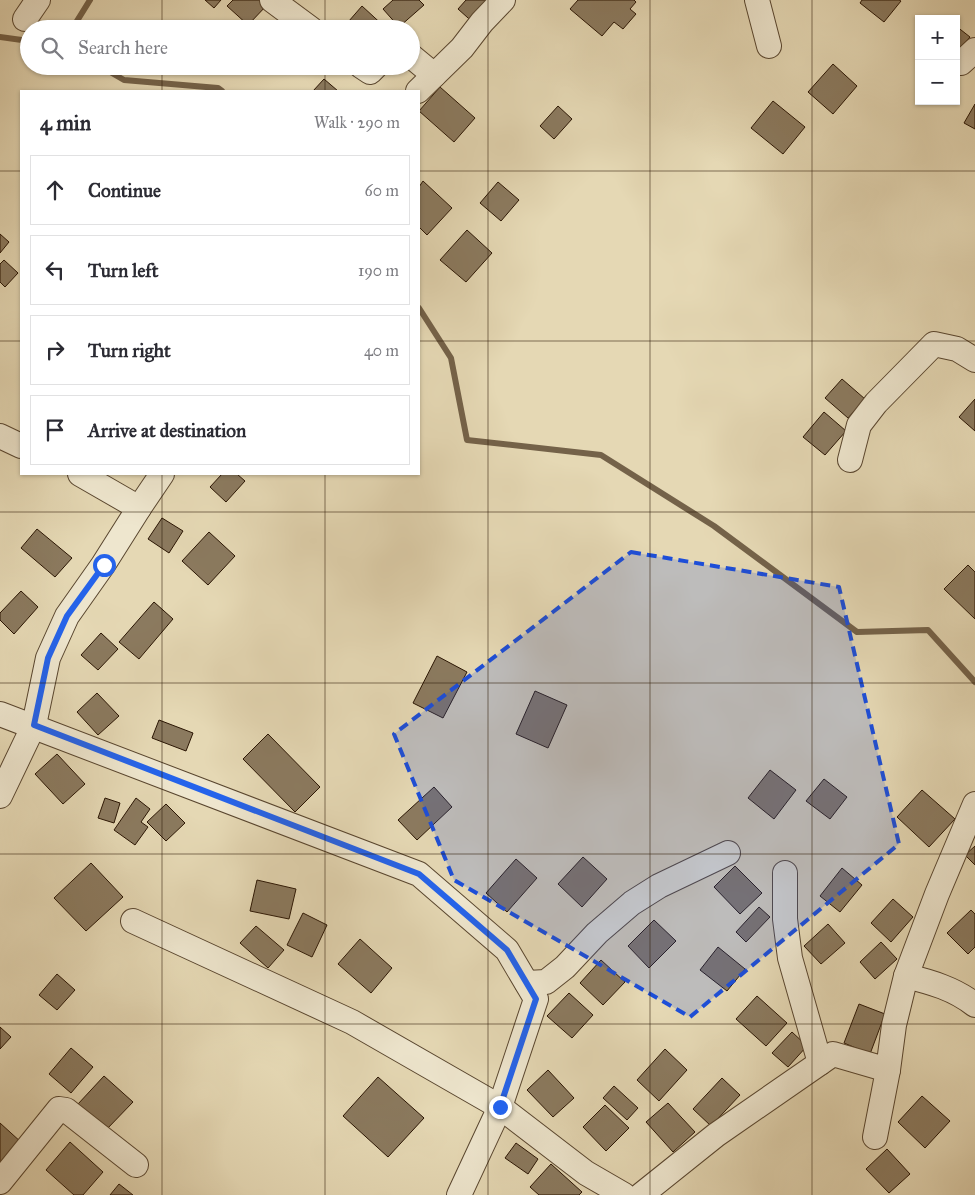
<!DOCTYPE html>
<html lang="en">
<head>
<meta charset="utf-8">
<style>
  body { margin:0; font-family:"IM FELL Great Primer",serif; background:#f7f7f7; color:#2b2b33 }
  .controls { position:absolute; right:15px; top:15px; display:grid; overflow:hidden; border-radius:0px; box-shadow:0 1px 4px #0004 }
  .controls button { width:45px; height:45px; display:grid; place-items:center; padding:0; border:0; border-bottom:1px solid #e1e1e2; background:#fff; color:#2b2b33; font:25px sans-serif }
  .stop { position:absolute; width:15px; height:15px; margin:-11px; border:4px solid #2563eb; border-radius:50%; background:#fff }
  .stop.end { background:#2563eb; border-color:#fff; box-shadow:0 1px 5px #0008 }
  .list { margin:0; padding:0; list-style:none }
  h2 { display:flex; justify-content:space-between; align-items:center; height:65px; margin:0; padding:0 20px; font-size:21px }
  h2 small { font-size:16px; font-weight:400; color:#7c7c81 }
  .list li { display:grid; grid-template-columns:32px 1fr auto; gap:15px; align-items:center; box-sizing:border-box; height:70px; margin:0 10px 10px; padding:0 10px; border:1px solid #e1e1e2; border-radius:0px }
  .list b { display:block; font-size:19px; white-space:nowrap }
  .list em { font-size:16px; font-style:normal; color:#7c7c81 }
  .icon { flex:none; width:28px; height:28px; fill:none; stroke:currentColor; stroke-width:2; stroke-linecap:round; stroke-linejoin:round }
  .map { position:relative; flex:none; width:975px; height:1195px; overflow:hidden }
  .search { position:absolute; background:#fff; box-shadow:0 1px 4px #0004; left:20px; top:20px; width:400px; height:55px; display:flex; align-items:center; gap:12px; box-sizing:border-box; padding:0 18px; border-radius:28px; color:#7c7c81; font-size:19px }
  .panel { position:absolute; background:#fff; box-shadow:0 1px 4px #0004; left:20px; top:90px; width:400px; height:385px; border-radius:0px }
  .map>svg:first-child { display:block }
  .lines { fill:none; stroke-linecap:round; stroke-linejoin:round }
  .stream { stroke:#746249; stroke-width:6 }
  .building { fill:#8b7a5f; stroke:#2a1503 }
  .minor-casing { stroke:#59462f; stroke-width:26 }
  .minor { stroke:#eee6ce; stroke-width:24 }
  .route { stroke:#2563eb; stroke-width:6 }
  .marked { fill:#1d4ed8; fill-opacity:0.2; stroke:#1d4ed8; stroke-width:4; stroke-dasharray:10 6; stroke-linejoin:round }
  .grid { fill:none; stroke:#2a1503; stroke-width:1; stroke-opacity:0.55 }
</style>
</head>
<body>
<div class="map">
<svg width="975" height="1195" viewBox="0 0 975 1195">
  <rect width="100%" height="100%" fill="#e5d8b4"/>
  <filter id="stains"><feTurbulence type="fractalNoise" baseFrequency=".004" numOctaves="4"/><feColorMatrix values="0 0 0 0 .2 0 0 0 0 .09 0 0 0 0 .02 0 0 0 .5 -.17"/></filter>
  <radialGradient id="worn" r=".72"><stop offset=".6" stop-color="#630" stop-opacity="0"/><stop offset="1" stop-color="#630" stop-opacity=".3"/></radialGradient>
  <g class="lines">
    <g class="stream">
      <path d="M72,29L90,0"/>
      <path d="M0,37L29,41"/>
      <path d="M100,66L124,80L218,88L222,91"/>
      <path d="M419,308L451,358L467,440L601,455L714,526L857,632L928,630L975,682"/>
    </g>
  </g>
  <g class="building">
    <path d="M205,0H221L214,8Z"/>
    <path d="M233,0H263L268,4L248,25L227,6Z"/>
    <path d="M393,0H419L424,5L399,27L383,9Z"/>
    <path d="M466,0H492L477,26L458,9Z"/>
    <path d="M578,0H634L636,2L630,9L636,14L623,29L614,22L602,36L570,9Z"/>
    <path d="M862,0H899L901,1L884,22L860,3Z"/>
    <path d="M362,6L387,29H342Z"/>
    <path d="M956,26L970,37L956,53Z"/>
    <path d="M833,64L857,86L833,114L808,92Z"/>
    <path d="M324,79L338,91H313Z"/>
    <path d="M440,87L475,118L454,142L419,111Z"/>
    <path d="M773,101L805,127L783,154L751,128Z"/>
    <path d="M975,104V129L964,123Z"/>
    <path d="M558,106L572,119L554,139L540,126Z"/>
    <path d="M423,181L452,208L427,235L419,227V187Z"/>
    <path d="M498,182L519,200L501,221L480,203Z"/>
    <path d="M467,230L492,253L466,282L440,260Z"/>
    <path d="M0,234L9,242L0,253Z"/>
    <path d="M4,260L18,273L5,287L0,282V264Z"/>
    <path d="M842,379L865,399L848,418L825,398Z"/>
    <path d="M975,399V431L959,417Z"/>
    <path d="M824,412L846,431L825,455L803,437Z"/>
    <path d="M222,474H237L245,481L226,502L210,487Z"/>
    <path d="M162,518L183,531L169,553L148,539Z"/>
    <path d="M37,529L72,558L55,577L21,548Z"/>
    <path d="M209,532L235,556L208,585L182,561Z"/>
    <path d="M968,565L975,572V619L944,589Z"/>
    <path d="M21,591L38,607L14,634L0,620V613Z"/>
    <path d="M154,602L173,619L139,659L119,642Z"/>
    <path d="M101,633L118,649L98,670L81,655Z"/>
    <path d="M437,656L467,672L443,718L413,703Z"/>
    <path d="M535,691L567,705L548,748L516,734Z"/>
    <path d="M97,693L119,716L98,735L77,712Z"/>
    <path d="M159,720L193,733L186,751L152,738Z"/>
    <path d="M268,734L320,787L295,812L243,759Z"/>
    <path d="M57,754L85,784L63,804L35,774Z"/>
    <path d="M770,770L796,790L774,819L748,798Z"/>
    <path d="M824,779L847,797L830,819L806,801Z"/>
    <path d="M434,787L452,807L417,840L398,820Z"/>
    <path d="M922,790L955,819L929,847L897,817Z"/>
    <path d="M105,798L120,803L114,823L98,818Z"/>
    <path d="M136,798L150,809L141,822L148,827L135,845L114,830Z"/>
    <path d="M166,804L185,823L166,841L147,822Z"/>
    <path d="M975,846V865L965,855Z"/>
    <path d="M583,857L607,879L582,907L558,884Z"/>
    <path d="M516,859L537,878L507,912L486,893Z"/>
    <path d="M91,863L123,897L86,931L54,898Z"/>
    <path d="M735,866L762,893L740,914L714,887Z"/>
    <path d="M842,868L862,885L840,912L820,896Z"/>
    <path d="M257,880L296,889L289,919L250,911Z"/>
    <path d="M893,899L913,917L891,942L871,923Z"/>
    <path d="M759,907L770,917L746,942L736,932Z"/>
    <path d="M971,910L975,914V947L968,954L947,933Z"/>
    <path d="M303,913L327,925L312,957L287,945Z"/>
    <path d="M654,920L676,941L649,968L628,946Z"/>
    <path d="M828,924L845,943L821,964L804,946Z"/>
    <path d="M256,926L284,950L268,968L240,943Z"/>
    <path d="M360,939L392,968L371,993L338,964Z"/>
    <path d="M881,942L897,959L875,979L860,962Z"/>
    <path d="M718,947L745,969L727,991L700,970Z"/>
    <path d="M601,960L625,982L603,1005L580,983Z"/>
    <path d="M57,974L75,990L57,1010L39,995Z"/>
    <path d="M569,993L593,1015L572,1038L547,1016Z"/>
    <path d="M757,996L787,1023L766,1046L736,1019Z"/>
    <path d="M859,1004L885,1014L870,1054L844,1043Z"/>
    <path d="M0,1027L11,1037L0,1049Z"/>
    <path d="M792,1032L807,1046L788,1067L772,1053Z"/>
    <path d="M71,1048L93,1067L71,1093L49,1074Z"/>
    <path d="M665,1049L687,1070L659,1101L637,1080Z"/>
    <path d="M548,1070L574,1098L553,1117L527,1090Z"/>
    <path d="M104,1076L133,1102L106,1130L78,1104Z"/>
    <path d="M378,1077L424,1118L388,1157L343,1116Z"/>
    <path d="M722,1078L740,1095L711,1126L693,1109Z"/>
    <path d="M614,1086L638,1108L627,1120L603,1098Z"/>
    <path d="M922,1096L950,1121L925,1148L898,1122Z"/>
    <path d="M668,1103L695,1132L673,1152L646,1122Z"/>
    <path d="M605,1105L629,1128L606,1151L583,1127Z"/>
    <path d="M0,1123L22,1143L0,1167Z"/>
    <path d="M70,1142L103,1172L83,1195H74L46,1170Z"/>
    <path d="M516,1143L538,1159L528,1174L505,1158Z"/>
    <path d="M887,1149L910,1174L889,1193L866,1169Z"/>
    <path d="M551,1164L582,1192L579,1195H539L530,1187Z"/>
    <path d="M119,1184L133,1195H110Z"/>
  </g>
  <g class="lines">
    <g class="minor-casing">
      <g id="minor">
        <path d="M272,0L311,29"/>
        <path d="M757,0L769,46"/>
        <path d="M25,19L38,0"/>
        <path d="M411,56L434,75"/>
        <path d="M961,63L975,50"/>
        <path d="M361,66L370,72L376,66"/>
        <path d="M418,91L462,48L482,22L503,0"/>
        <path d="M0,436L21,446"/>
        <path d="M850,460L859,425L876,403L934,344L957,349L975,360"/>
        <path d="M139,508L162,474"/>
        <path d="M0,714L419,874L507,950L536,999L500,1107L459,1195"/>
        <path d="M0,796L34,725L48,658L67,616L103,565L139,508L80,474"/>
        <path d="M785,873V919L790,958L820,1063"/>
        <path d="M133,921L352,1022L500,1107L586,1173L624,1195"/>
        <path d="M906,976L937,894L975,804"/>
        <path d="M527,983L546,982L565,967L597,933L632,903L659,886L728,853"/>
        <path d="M875,1137L888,1070"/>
        <path d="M0,1182L59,1109L66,1110L136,1165"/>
        <path d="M641,1195L716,1135L833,1054L888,1070L894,1025L906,976C931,982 955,989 975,1005"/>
      </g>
    </g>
    <use href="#minor" class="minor"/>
  </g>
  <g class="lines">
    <path class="route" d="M104,565L67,616L48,658L34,725L419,874L507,950L536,999L500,1107"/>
  </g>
  <path class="marked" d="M631,552L839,587L899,844L690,1017L454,880L394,734Z"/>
  <path class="grid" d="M162,0V29M325,0V29M488,0V1195M650,0V1195M812,0V1195M162,66V91M325,66V91M0,171H21M419,171H975M0,341H21M419,341H975M162,474V1195M325,474V1195M0,512H975M0,683H975M0,854H975M0,1024H975"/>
  <rect width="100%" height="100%" filter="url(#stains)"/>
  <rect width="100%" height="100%" fill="url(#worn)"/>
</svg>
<div class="controls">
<button>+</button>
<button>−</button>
</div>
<div class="stop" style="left:104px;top:565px"></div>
<div class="stop end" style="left:500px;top:1107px"></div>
<div class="search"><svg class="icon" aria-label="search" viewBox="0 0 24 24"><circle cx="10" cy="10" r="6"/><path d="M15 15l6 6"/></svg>Search here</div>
<section class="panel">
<h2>4 min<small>Walk · 290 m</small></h2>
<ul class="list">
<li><svg class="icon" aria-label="ahead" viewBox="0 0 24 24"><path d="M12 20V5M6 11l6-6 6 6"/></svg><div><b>Continue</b></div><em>60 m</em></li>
<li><svg class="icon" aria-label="left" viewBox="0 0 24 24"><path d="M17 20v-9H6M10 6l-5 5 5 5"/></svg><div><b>Turn left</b></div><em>190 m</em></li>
<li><svg class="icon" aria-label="right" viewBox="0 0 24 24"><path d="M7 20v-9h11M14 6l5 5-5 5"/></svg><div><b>Turn right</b></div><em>40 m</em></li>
<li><svg class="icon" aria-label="arrive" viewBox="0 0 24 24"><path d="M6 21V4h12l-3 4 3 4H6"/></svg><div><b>Arrive at destination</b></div></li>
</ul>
</section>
</div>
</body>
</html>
